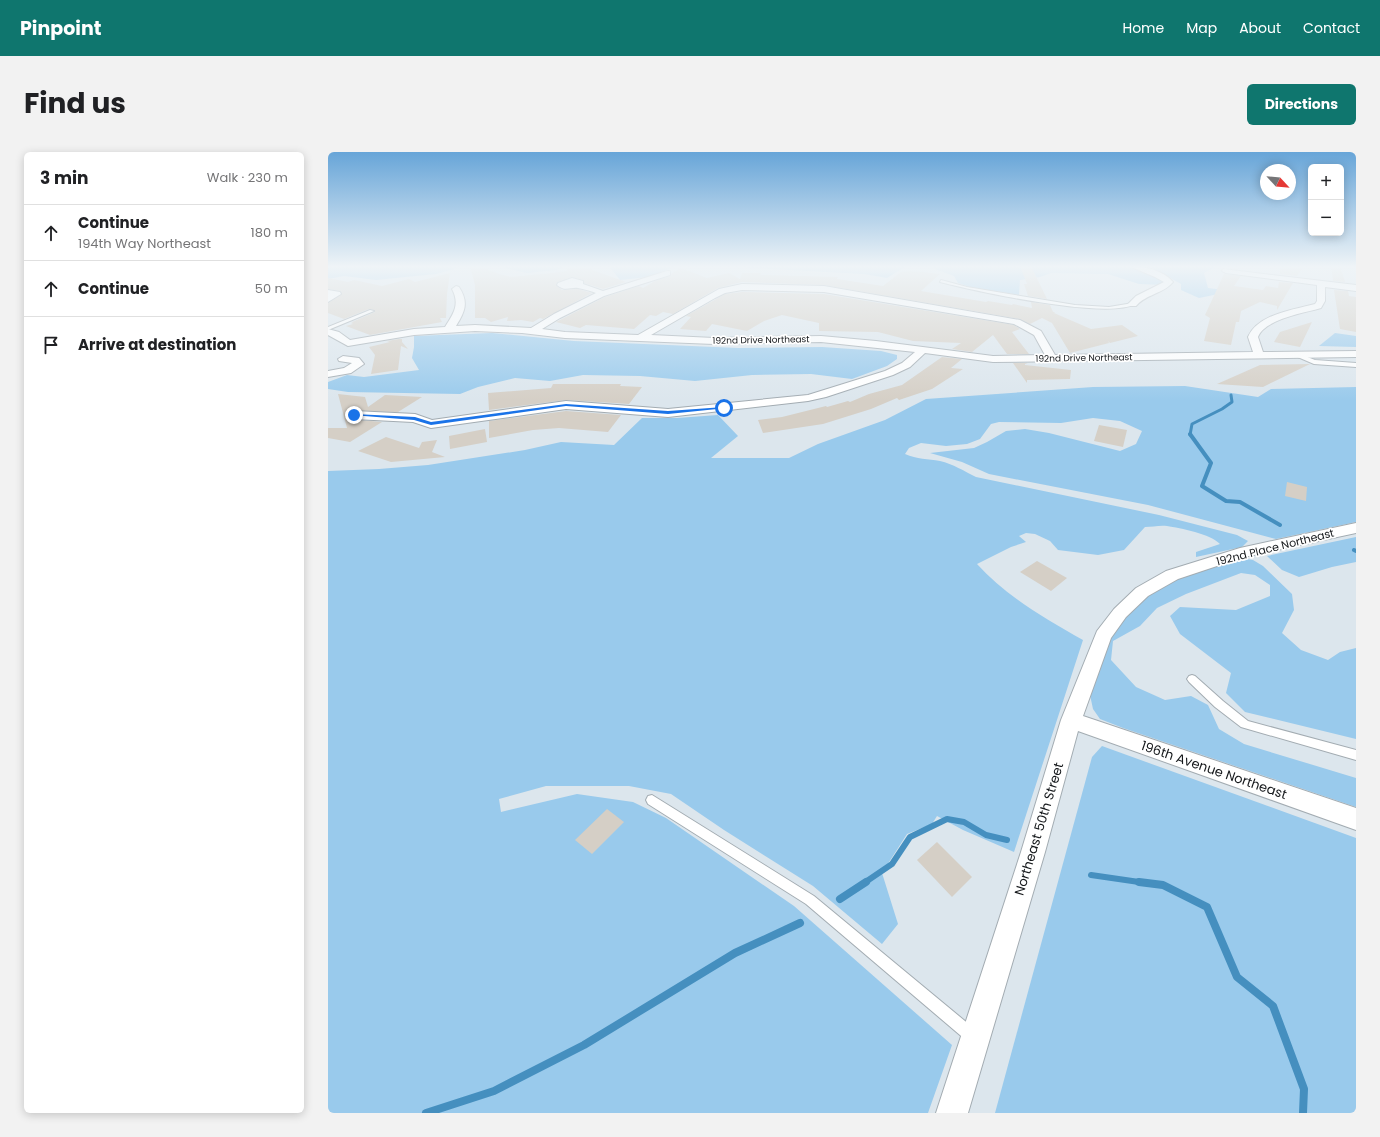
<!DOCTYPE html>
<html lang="en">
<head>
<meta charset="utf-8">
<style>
  body { margin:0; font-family:Poppins,sans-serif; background:#f2f2f2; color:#202124 }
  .controls { position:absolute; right:12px; top:12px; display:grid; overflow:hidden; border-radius:6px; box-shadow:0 2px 10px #0003 }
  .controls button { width:36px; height:36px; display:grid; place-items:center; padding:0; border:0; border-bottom:1px solid #e0e0e0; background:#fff; color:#202124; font:20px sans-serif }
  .compass { position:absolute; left:932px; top:12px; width:36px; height:36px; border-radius:50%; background:#fff; box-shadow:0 2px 10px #0003; rotate:116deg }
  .stop { position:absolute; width:12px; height:12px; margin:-9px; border:3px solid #1a73e8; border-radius:50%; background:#fff }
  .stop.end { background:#1a73e8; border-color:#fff; box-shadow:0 1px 4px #0008 }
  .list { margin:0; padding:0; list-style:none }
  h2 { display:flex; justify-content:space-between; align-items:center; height:52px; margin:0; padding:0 16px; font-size:17px }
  h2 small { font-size:13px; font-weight:400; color:#757577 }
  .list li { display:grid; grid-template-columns:26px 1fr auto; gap:12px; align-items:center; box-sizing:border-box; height:56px; padding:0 16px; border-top:1px solid #e0e0e0 }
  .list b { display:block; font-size:15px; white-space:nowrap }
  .list p { margin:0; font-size:13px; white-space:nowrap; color:#757577 }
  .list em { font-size:13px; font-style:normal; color:#757577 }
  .icon { flex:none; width:22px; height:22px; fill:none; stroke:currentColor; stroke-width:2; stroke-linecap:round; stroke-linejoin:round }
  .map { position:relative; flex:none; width:1028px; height:961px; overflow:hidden; border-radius:6px }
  header { display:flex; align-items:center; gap:24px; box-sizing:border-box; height:56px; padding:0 20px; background:#0f766e; color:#fff }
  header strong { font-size:19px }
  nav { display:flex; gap:22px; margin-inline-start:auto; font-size:14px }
  .intro { display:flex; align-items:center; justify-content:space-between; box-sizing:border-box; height:96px; padding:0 24px }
  h1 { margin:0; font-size:28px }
  .button { padding:10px 18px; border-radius:6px; background:#0f766e; color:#fff; font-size:14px; font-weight:700 }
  main { display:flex; gap:24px; padding:0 24px }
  aside { flex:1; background:#fff; border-radius:6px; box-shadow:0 2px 10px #0003 }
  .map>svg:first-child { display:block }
  .green { fill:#99caec }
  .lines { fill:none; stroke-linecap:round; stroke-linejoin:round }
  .stream-far3 { stroke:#458fbf; stroke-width:3 }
  .stream-far2 { stroke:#458fbf; stroke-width:4 }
  .stream-far1 { stroke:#458fbf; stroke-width:6 }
  .stream { stroke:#458fbf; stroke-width:8 }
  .building { fill:#d5cfc6 }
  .service-casing { stroke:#a3acb2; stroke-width:2 }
  .minor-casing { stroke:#a3acb2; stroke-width:2 }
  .service { fill:#fff; fill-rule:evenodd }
  .minor { fill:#fff; fill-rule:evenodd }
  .route { fill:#1a73e8 }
  .labels { text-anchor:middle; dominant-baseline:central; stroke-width:3.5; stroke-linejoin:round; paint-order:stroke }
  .far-street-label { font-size:9px; fill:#15181b; stroke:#fff }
  .street-label { font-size:11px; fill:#15181b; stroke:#fff }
  .near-street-label { font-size:13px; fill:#15181b; stroke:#fff }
</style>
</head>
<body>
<header>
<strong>Pinpoint</strong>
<nav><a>Home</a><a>Map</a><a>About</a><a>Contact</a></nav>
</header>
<div class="intro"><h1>Find us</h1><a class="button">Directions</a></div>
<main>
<aside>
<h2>3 min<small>Walk · 230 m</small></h2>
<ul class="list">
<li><svg class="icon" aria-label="ahead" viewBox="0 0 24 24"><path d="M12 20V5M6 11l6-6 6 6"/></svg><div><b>Continue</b><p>194th Way Northeast</p></div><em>180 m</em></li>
<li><svg class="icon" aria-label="ahead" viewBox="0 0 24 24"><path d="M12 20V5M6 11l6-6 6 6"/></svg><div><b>Continue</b></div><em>50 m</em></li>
<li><svg class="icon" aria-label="arrive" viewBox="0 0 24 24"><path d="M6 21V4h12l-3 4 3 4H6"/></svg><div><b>Arrive at destination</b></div></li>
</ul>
</aside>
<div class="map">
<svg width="1028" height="961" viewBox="0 0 1028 961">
  <rect width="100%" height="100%" fill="#dce6ed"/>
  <g class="green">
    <path d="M0,114H137L108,122L48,128L16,124L0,127Z"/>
    <path d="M167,114H240L228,118L199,121Z"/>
    <path d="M281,114H349L320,125L292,128Z"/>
    <path d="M385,114H587L575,116L559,126L536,122Z"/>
    <path d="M599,114H799C810,118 832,121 836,133L811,132L780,122L723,121L712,125L692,128L691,143L642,135L630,131L626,124Z"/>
    <path d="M821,114H889L876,121L880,136L905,139L871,146L853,138V132Z"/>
    <path d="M164,181L246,189L410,196L494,195L553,199L569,203V207L559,214L524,227L483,222L424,223L367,229L312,224L255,223L222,229L187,226L150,235L132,242L20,240L0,237V230L19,223L36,225L91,218L84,206L86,195V184Z"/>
    <path d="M1007,181L1028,184V195L991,194Z"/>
    <path d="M857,234L930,245L943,237L1028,235V370L948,387L820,353L661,322L634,310L602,301L646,296L659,290L678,279L697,277L721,281L792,299L808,292L814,279L792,269L765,266L733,271L671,270L663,272L652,287L639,292L618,294L593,291L581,296L577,302C589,307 600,307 612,309C625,312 636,319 648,325L831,363L909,383L920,389L914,395L868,405V400L892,392C883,382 852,376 839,374C832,373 824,375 817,375L796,398L770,403L730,398L722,389L707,382L698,381L691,384L698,390L683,395L649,412C678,444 717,467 755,488L686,700L635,678L609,664L604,672L579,682L554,721L570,772L554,792L485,734L396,678L343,642L301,634H218L171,647L173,660L249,642L305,650L338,666L466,754L624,893L600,961H0V319L51,317L100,313L197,298L233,290L286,293L314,266H349L390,263L410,284L383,306H461L490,292L557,268L598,247L765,235Z"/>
    <path d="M1028,385V410L1004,415L971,425L954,418L939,404Z"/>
    <path d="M912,406L925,408L935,414L964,442L966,458L954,481L973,498L1000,508L1012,500L1028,496V587L917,560L898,541L903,521L852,482L842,464L852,455L908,458L942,444V433L927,423L913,421L858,442L829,456L812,474L785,489L783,508L808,535L837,548L863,544L880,553L891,577L916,592L1028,626V655L795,576L772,567L765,557L762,543L782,484L800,459L829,437L856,422Z"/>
    <path d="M774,594L1028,686V961H667L764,605Z"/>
  </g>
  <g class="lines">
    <path class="stream-far3" d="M862,283L864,272L894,257L904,250L903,243"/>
    <g class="stream-far2">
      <path d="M862,282L883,311L874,334L898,349L912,350L952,373"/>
      <path d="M1026,398L1028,399"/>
    </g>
    <g class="stream-far1">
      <path d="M763,723L818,731"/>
      <path d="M536,731L564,712L582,685L619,667L636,670L658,683L679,688"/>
    </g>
    <g class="stream">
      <path d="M811,730L835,733L879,755L909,825L945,854L976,937L975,961"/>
      <path d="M512,747L538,730"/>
      <path d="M98,961L166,939L256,893L407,801L472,771"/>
    </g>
  </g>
  <g class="building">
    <path d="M142,114H150L171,122L183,125L224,121L238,119L243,114H253L298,130L275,137L256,131L255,128L244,125L230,130L228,133L234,138L250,137L264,141L215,167L212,166L205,170L193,168L179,169L180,165L163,170L157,166H147V133Z"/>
    <path d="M692,114H703L719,147L700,144L696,132H699Z"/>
    <path d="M952,114H956L974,117L969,124L952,122Z"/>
    <path d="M1003,114H1012L1017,130L1005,129Z"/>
    <path d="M353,116L379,126L401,121L412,127L414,121H433L432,123L510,125L509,127L555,134L573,120L582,119L595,120L612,122L593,139L658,150L660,149L684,153L685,152L704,156L703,150L722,153L725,160H727L726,161L763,177L794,173L810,184L782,191L780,189L781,191L742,201L724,171L714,166L702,172L692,167L496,133L414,130L390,136L345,162L335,160L328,164L322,163L306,177L258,173L252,176L228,170L277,145L311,134L315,136L327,129L342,124L344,121Z"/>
    <path d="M122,121L119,142L118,166H112L114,170L42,183L18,174L25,172L23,171L25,170H24L47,160L46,158L41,157L16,167L0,161V151L14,142L12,139L0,137V126L20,130L26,128L54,134L81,127L87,130Z"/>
    <path d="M896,122L913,124L906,134L935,138L938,134L950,136L951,130L965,131L949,158V154L932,150L913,159L911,170H908L903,193L876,189L882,166L877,163Z"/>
    <path d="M1006,138L1020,139L1021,144L1028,145V180L1012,177Z"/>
    <path d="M414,140L496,142L686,173L692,177L684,180L701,202H679L665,183L644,200L624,197L633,191L585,189L550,180L491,179V171L454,163L436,169L419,179L384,172L378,179L352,177L363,165L358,164L397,142Z"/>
    <path d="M984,170L972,195L946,190L952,180Z"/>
    <path d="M71,187H74V190L80,197L73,194L70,218L43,222L47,203L41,195L62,190L59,189Z"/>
    <path d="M614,205L634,207L623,216L635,217L604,237L571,248L569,246L543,257L495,272L435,281L430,268L454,265L498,254L499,255L520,249L522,250L541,242L574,233Z"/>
    <path d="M685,211H700L697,212V213L743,218L742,227L699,228V231Z"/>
    <path d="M982,212L935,235L889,232L932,213Z"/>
    <path d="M225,232H293L292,234L314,235L301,252L238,248L161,258L160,241L223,236Z"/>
    <path d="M10,242L37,245L40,255L57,243L94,245L70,260L22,259L19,262L22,267L54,270L22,290L0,286V276H19Z"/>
    <path d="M238,259L293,263L280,280L231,276L205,278L161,286V269Z"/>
    <path d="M771,273L799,278L795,295L766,289Z"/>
    <path d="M157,277L159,290L122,297L121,284Z"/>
    <path d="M58,285L91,296L94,290L109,288L104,300L117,305L63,310L30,299Z"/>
    <path d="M959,330L979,335L978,349L957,344Z"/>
    <path d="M709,409L739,426L723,439L692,420Z"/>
    <path d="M279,657L296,670L264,702L247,688Z"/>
    <path d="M609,690L644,725L624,745L589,708Z"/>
  </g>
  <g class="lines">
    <g class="service-casing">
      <g id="service">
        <path d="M613,128L639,135L747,153L781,155L805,151L807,152C779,168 647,139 612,130Z"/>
        <path d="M42,158L46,159L0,178V175Z"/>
        <path d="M965,201H969L987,208L1028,211V215L986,212L965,203Z"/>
        <path d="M864,523L867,524L895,549L920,569L1028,598V608L913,575L887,555L861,530L859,527L861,524Z"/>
        <path d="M324,643L486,744L649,879L651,884L649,889L644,891L639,889L478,752L320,652L318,648L320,644Z"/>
      </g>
    </g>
    <g class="minor-casing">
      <g id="minor">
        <path d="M801,114C816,114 835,118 845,130C835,142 818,142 808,154H802L800,152L808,144L836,130L827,125Z"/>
        <path d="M895,117L1028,133V139L997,135V149L993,156C976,161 937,167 930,185L935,200L1028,199V205L665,210L597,201L582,215L565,223L498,245L480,249L340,265L238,257L103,276L85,270L26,267L22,266L20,263L22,260L26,259L87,262L104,268L238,249L340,257L480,243L557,219L574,211L587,200L493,190L386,192L237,186L194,181L147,179L86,183L20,194L0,183V177L11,180L22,188L86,177L117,175C126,161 132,152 124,137L128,134L131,135C141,150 137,160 128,174L147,173L203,176L226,162L268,141C263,139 256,137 250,136C242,135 237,140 229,133L230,131L244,126L255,129V132L275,139L339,119H342V123L276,144L232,166L214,177L237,180L310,183L391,137L414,132L496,134L692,168L713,179L727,203L925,200L920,185C930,162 965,158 987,152L989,149V133L898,121L894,119ZM414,138L496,140L686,172L706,183L717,203L665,204L548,189L493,184L386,186L323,183L387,146L397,141Z"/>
        <path d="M0,138L12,140L13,142L0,150Z"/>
        <path d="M15,204L31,206L36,212L23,221L0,225V219L16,216L24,211L11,209L10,207Z"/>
        <path d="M1028,371V381L916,405L850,427L820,444L798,465L783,486L755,564L1028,656V678L750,579L717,700L640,961H608L693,700L733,568L769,479L786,457L808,436L838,419L912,396Z"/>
      </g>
    </g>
    <use href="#service" class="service"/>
    <use href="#minor" class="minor"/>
  </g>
  <linearGradient id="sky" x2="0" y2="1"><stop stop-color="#67a5d8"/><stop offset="0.46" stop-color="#eff4f7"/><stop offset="1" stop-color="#eff4f7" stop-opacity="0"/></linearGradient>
  <rect width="1028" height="249" fill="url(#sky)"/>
  <path class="route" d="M238,252L340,259L396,255L399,256L340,262L238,254L103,273L86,268L24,263L26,262L87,265L103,270Z"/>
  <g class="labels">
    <g class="far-street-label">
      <text transform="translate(433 188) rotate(-1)">192nd Drive Northeast</text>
      <text transform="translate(756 206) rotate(-1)">192nd Drive Northeast</text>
    </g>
    <g class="street-label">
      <text transform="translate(947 395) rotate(-14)">192nd Place Northeast</text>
    </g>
    <g class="near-street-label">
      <text transform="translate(886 618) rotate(19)">196th Avenue Northeast</text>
      <text transform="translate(711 677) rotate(-73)">Northeast 50th Street</text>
    </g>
  </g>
</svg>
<div class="controls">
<button>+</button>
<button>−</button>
</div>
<svg class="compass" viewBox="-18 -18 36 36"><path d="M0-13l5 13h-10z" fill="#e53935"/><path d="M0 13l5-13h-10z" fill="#757577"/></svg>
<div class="stop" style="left:396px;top:256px"></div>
<div class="stop end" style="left:26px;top:263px"></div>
</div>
</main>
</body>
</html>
